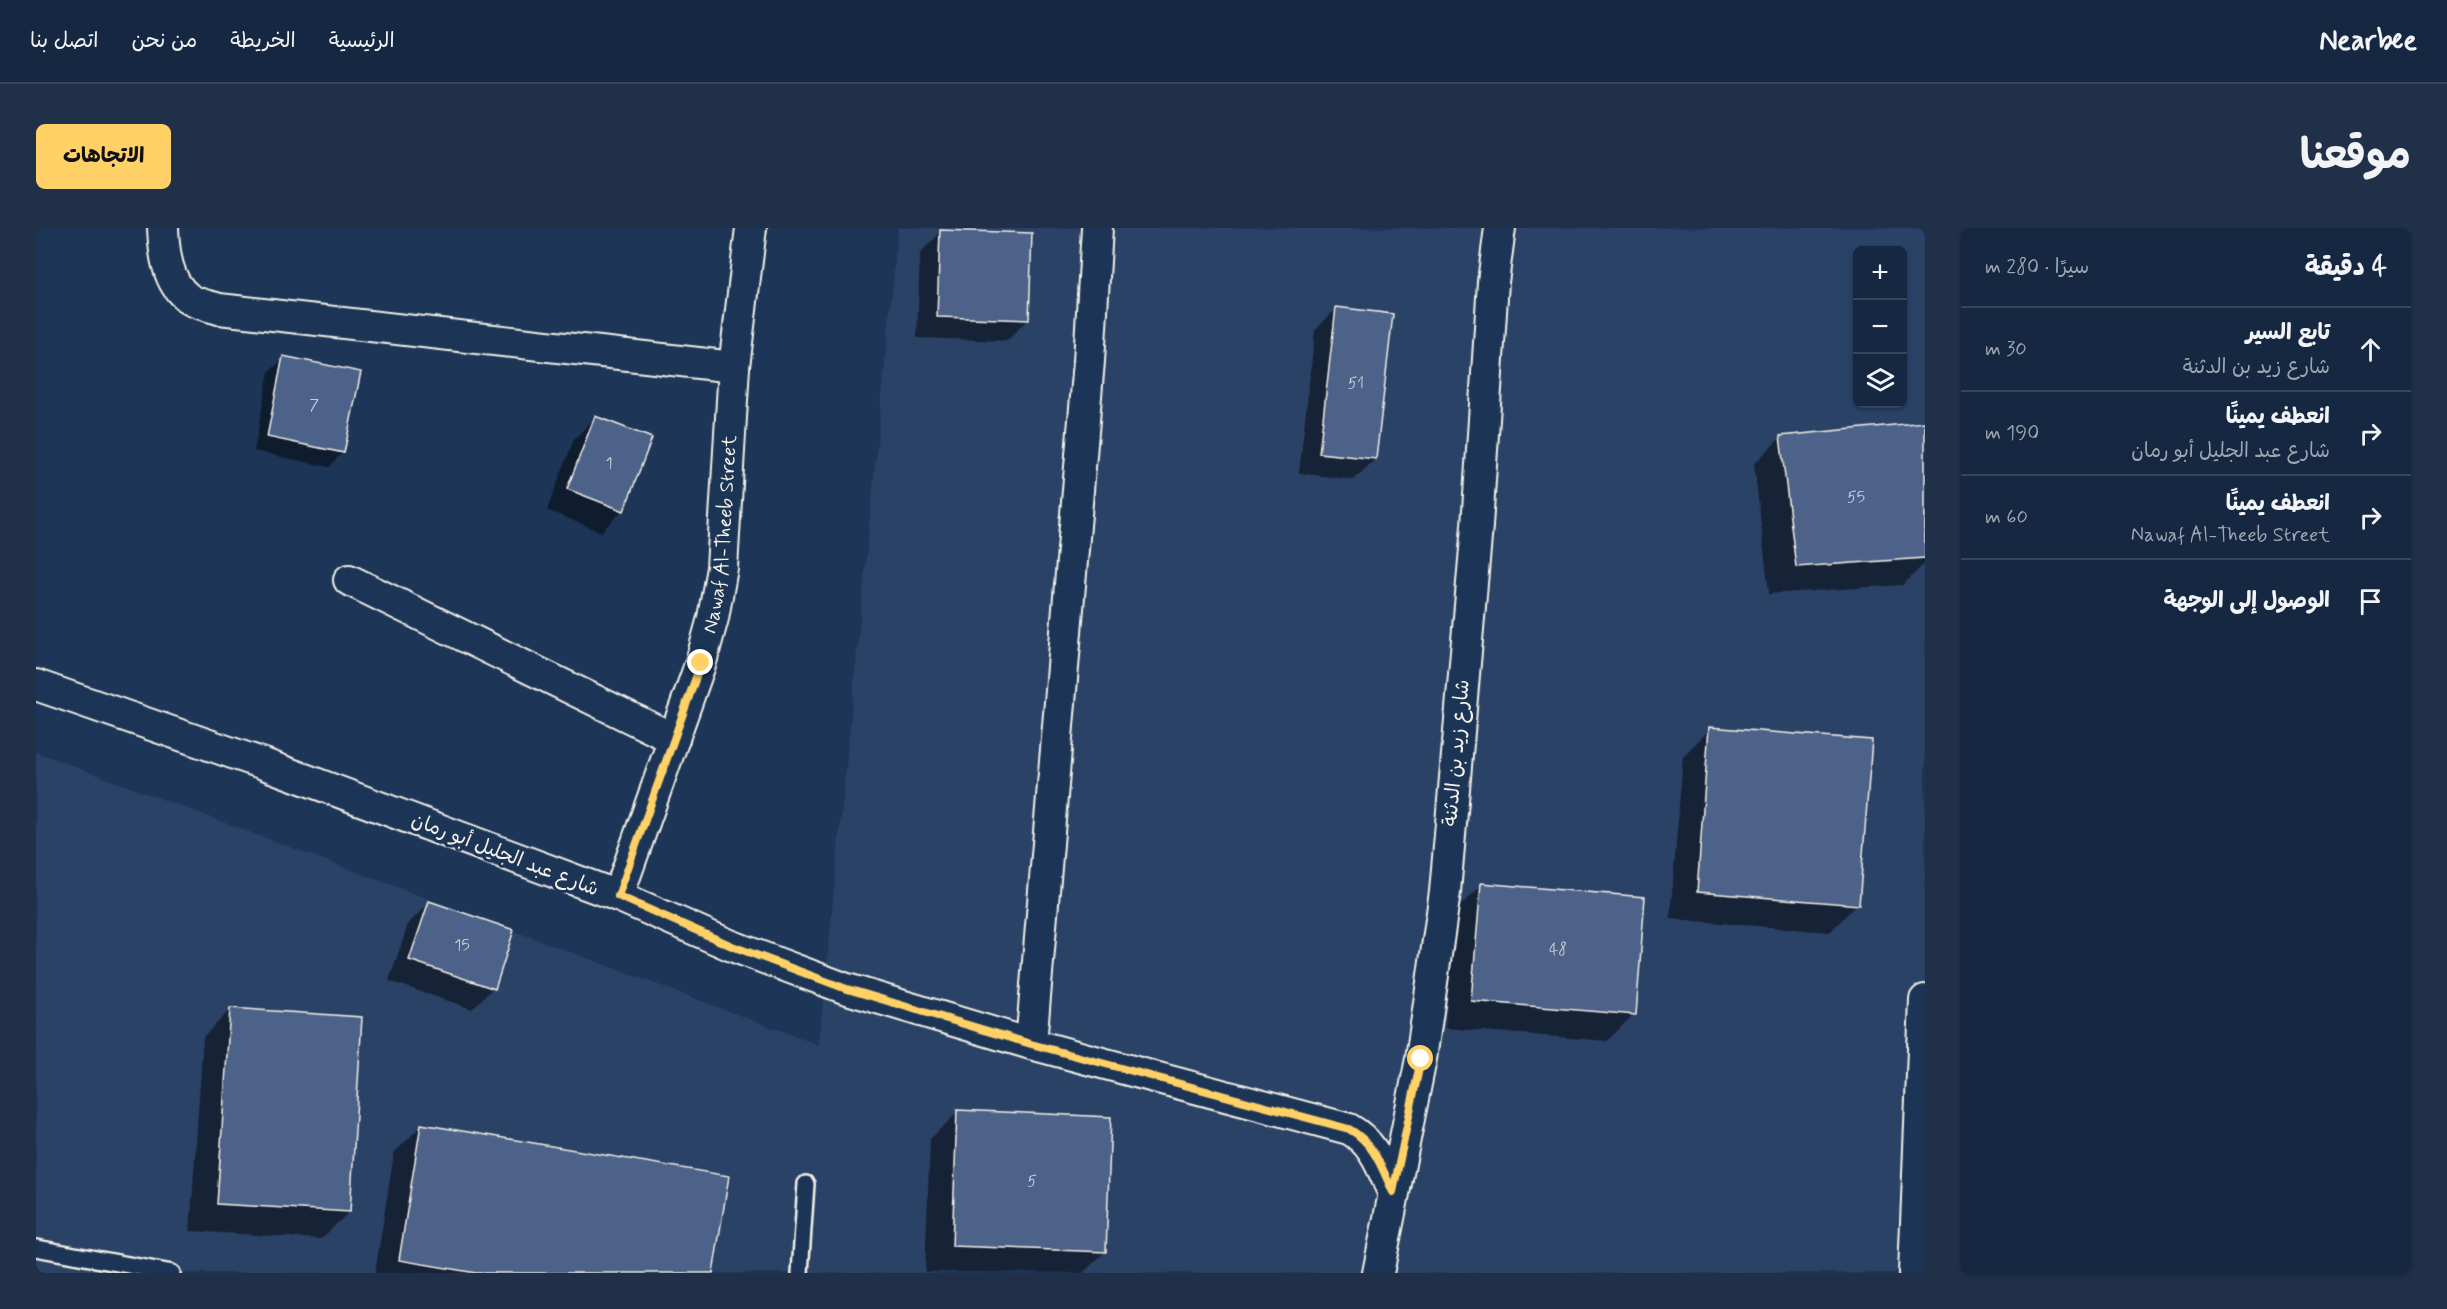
<!DOCTYPE html>
<html lang="ar">
<head>
<meta charset="utf-8">
<style>
  body { margin:0; font-family:Mynerve,"Playpen Sans Arabic",sans-serif; background:#1f3048; color:#f1f3f6; direction:rtl }
  .controls { position:absolute; right:18px; top:18px; display:grid; overflow:hidden; border-radius:9px; box-shadow:0 2px 4px #0004 }
  .controls button { width:54px; height:54px; display:grid; place-items:center; padding:0; border:0; border-bottom:2px solid #35445a; background:#162841; color:#f1f3f6; font:30px sans-serif }
  .stop { position:absolute; width:18px; height:18px; margin:-14px; border:4px solid #ffd166; border-radius:50%; background:#fff }
  .stop.end { background:#ffd166; border-color:#fff; box-shadow:0 2px 6px #0008 }
  .list { margin:0; padding:0; list-style:none }
  h2 { display:flex; justify-content:space-between; align-items:center; height:78px; margin:0; padding:0 24px; font-size:26px }
  h2 small { font-size:20px; font-weight:400; color:#9ea6b1 }
  .list li { display:grid; grid-template-columns:39px 1fr auto; gap:18px; align-items:center; box-sizing:border-box; height:84px; padding:0 24px; border-top:2px solid #35445a }
  .list b { display:block; font-size:22px; white-space:nowrap }
  .list p { margin:0; font-size:20px; white-space:nowrap; color:#9ea6b1 }
  .list em { font-size:20px; font-style:normal; color:#9ea6b1 }
  .icon { flex:none; width:33px; height:33px; fill:none; stroke:currentColor; stroke-width:2; stroke-linecap:round; stroke-linejoin:round }
  .map { position:relative; flex:none; width:1889px; height:1045px; overflow:hidden; direction:ltr; border-radius:9px }
  header { display:flex; align-items:center; gap:36px; box-sizing:border-box; height:84px; padding:0 30px; background:#162841; border-bottom:2px solid #35445a }
  header strong { font-size:28px }
  nav { display:flex; gap:33px; margin-inline-start:auto; font-size:21px }
  .intro { display:flex; align-items:center; justify-content:space-between; box-sizing:border-box; height:144px; padding:0 36px }
  h1 { margin:0; font-size:42px }
  .button { padding:15px 27px; border-radius:9px; background:#ffd166; color:#111; font-size:21px; font-weight:700 }
  main { display:flex; gap:36px; padding:0 36px }
  aside { flex:1; background:#162841; border-radius:9px; box-shadow:0 2px 4px #0004 }
  .map>svg:first-child { display:block }
  .built { fill:#2c4266; fill-rule:evenodd }
  .shadow { fill:#0007 }
  .building { fill:#4e6289; stroke:#f4f1e8; stroke-width:1.5 }
  .lines { fill:none; stroke-linecap:round; stroke-linejoin:round }
  .service-casing { stroke:#f4f1e8; stroke-width:20 }
  .minor-casing { stroke:#f4f1e8; stroke-width:34 }
  .service { stroke:#1d3557; stroke-width:15 }
  .minor { stroke:#1d3557; stroke-width:30 }
  .route { stroke:#ffd166; stroke-width:8 }
  .labels { text-anchor:middle; dominant-baseline:central; stroke-width:6; stroke-linejoin:round; paint-order:stroke }
  .number-label { font-size:16px; fill:#cacdd0 }
  .street-label { font-size:20px; fill:#f4f1e8; stroke:#1d3557 }
</style>
</head>
<body>
<header>
<strong>Nearbee</strong>
<nav><a>الرئيسية</a><a>الخريطة</a><a>من نحن</a><a>اتصل بنا</a></nav>
</header>
<div class="intro"><h1>موقعنا</h1><a class="button">الاتجاهات</a></div>
<main>
<aside>
<h2>4 دقيقة<small>سيرًا · 280 m</small></h2>
<ul class="list">
<li><svg class="icon" aria-label="ahead" viewBox="0 0 24 24"><path d="M12 20V5M6 11l6-6 6 6"/></svg><div><b>تابع السير</b><p>شارع زيد بن الدثنة</p></div><em>30 m</em></li>
<li><svg class="icon" aria-label="right" viewBox="0 0 24 24"><path d="M7 20v-9h11M14 6l5 5-5 5"/></svg><div><b>انعطف يمينًا</b><p>شارع عبد الجليل أبو رمان</p></div><em>190 m</em></li>
<li><svg class="icon" aria-label="right" viewBox="0 0 24 24"><path d="M7 20v-9h11M14 6l5 5-5 5"/></svg><div><b>انعطف يمينًا</b><p>Nawaf Al-Theeb Street</p></div><em>60 m</em></li>
<li><svg class="icon" aria-label="arrive" viewBox="0 0 24 24"><path d="M6 21V4h12l-3 4 3 4H6"/></svg><div><b>الوصول إلى الوجهة</b></div></li>
</ul>
</aside>
<div class="map">
<svg width="1889" height="1045" viewBox="0 0 1889 1045">
  <rect width="100%" height="100%" fill="#1d3557"/>
  <filter id="ink" filterUnits="userSpaceOnUse"><feTurbulence type="fractalNoise" baseFrequency=".0167" numOctaves="2"/><feDisplacementMap in="SourceGraphic" scale="12" xChannelSelector="R" yChannelSelector="G"/><feConvolveMatrix kernelMatrix="1 2 1 2 8 2 1 2 1" color-interpolation-filters="sRGB"/></filter>
  <g filter="url(#ink)">
    <path class="built" d="M862,0H1889V1045H0V524L783,817ZM1822,22H1866V176H1822Z"/>
    <g class="shadow">
      <path d="M905,4L992,91L971,113L881,110L884,25Z"/>
      <path d="M1300,81L1339,231L1318,252L1263,245L1279,102Z"/>
      <path d="M248,130L307,224L293,239L218,223L233,144Z"/>
      <path d="M559,190L614,211L586,283L565,304L511,282L538,211Z"/>
      <path d="M1889,196V335L1867,357L1733,366L1718,236L1745,209Z"/>
      <path d="M1674,501L1821,676L1794,704L1634,691L1647,528Z"/>
      <path d="M1446,657L1598,786L1571,813L1409,800L1418,684Z"/>
      <path d="M393,675L457,760L436,781L353,753L372,696Z"/>
      <path d="M194,782L313,984L285,1011L154,1003L167,809Z"/>
      <path d="M922,884L1069,1024L1047,1045L889,1044L894,911Z"/>
      <path d="M386,897L675,1045H339L358,925Z"/>
    </g>
    <g class="building">
      <path d="M904,2L996,5L993,92L901,89Z"/>
      <path d="M1300,79L1357,86L1340,231L1283,225Z"/>
      <path d="M247,128L325,144L308,225L231,209Z"/>
      <path d="M559,188L616,210L588,283L531,261Z"/>
      <path d="M1889,194V330L1760,339L1744,208Z"/>
      <path d="M1673,499L1836,512L1823,677L1661,664Z"/>
      <path d="M1445,655L1609,669L1600,787L1435,773Z"/>
      <path d="M393,673L478,702L459,761L373,732Z"/>
      <path d="M194,780L326,789L314,984L181,976Z"/>
      <path d="M921,882L1075,889L1070,1024L916,1018Z"/>
      <path d="M385,896L693,948L677,1045H440L363,1032Z"/>
    </g>
    <g class="lines">
      <g class="service-casing">
        <g id="service">
          <path d="M0,1020L136,1045"/>
          <path d="M764,1045L770,956"/>
        </g>
      </g>
      <g class="minor-casing">
        <g id="minor">
          <path d="M127,0C128,24 131,54 152,70C160,76 174,78 183,81L698,139"/>
          <path d="M313,352L638,511"/>
          <path d="M0,457L228,536L582,668L696,718L808,760L995,816L1313,901C1338,915 1345,938 1357,964"/>
          <path id="s1" d="M582,668L665,434L677,390L686,340L698,139L715,0"/>
          <path d="M995,816L1053,133L1061,0"/>
          <path d="M1342,1045L1385,831L1409,664L1441,298L1457,54L1464,0"/>
          <path d="M1878,1045L1889,772"/>
        </g>
      </g>
      <use href="#service" class="service"/>
      <use href="#minor" class="minor"/>
    </g>
  </g>
  <g class="lines" filter="url(#ink)">
    <path class="route" d="M665,435L582,668L696,718L808,760L995,816L1313,901C1338,915 1345,938 1357,964L1385,831"/>
  </g>
  <g class="labels">
    <g class="number-label">
      <text x="1320" y="155">51</text>
      <text x="278" y="177">7</text>
      <text x="573" y="235">1</text>
      <text x="1820" y="269">55</text>
      <text x="426" y="717">15</text>
      <text x="1522" y="721">48</text>
      <text x="996" y="953">5</text>
    </g>
    <g class="street-label">
      <text stroke="none"><textPath href="#s1" startOffset="378">Nawaf Al-Theeb Street</textPath></text>
      <text transform="translate(1421 525) rotate(-85)">شارع زيد بن الدثنة</text>
      <text transform="translate(469 627) rotate(21)">شارع عبد الجليل أبو رمان</text>
    </g>
  </g>
</svg>
<div class="controls">
<button>+</button>
<button>−</button>
<button><svg class="icon" aria-label="layers" viewBox="0 0 24 24"><path d="M12 4l9 5-9 5-9-5zM3 14l9 5 9-5"/></svg></button>
</div>
<div class="stop" style="left:1385px;top:831px"></div>
<div class="stop end" style="left:665px;top:435px"></div>
</div>
</main>
</body>
</html>
